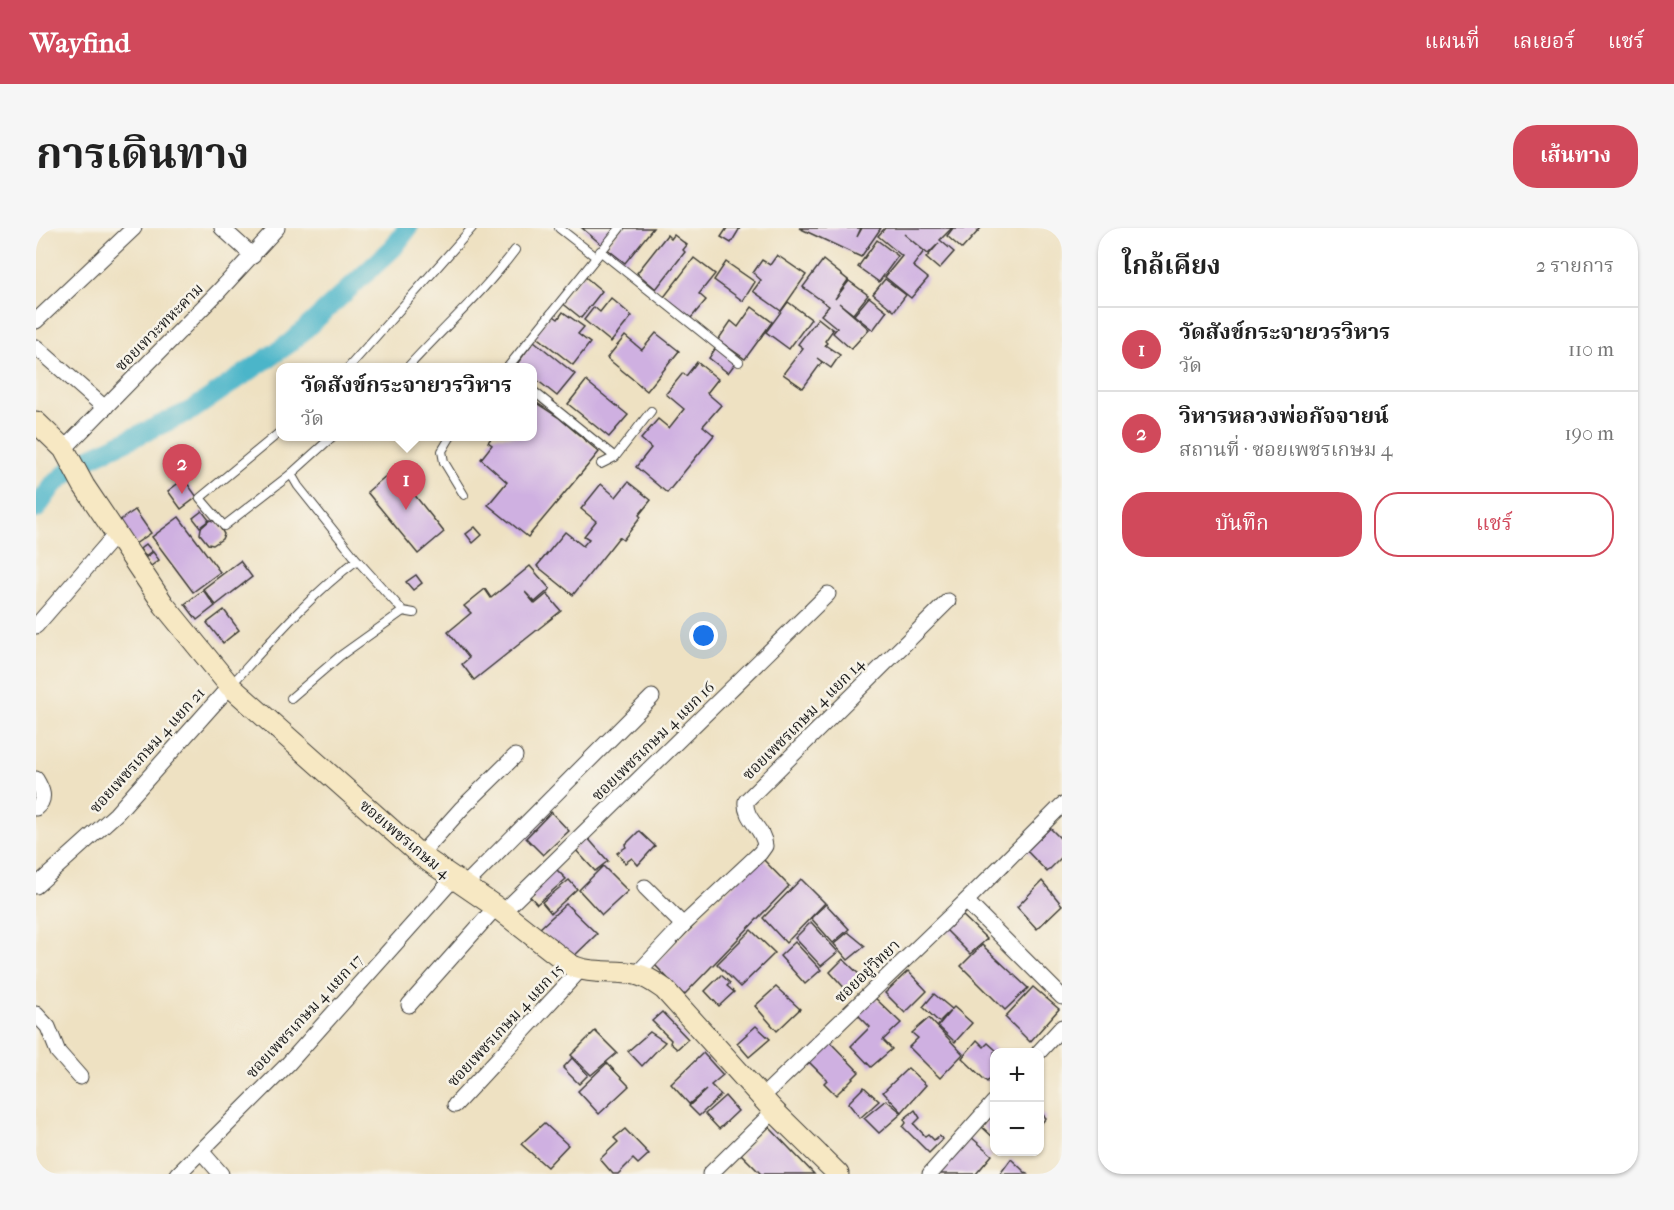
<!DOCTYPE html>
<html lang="th">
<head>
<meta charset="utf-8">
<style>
  body { margin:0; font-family:"IM FELL French Canon","Noto Serif Thai",serif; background:#f6f6f6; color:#222 }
  .controls { position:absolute; right:18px; bottom:18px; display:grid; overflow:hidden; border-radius:12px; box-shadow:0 2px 4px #0004 }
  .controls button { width:54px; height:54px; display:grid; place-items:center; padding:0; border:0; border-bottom:2px solid #e0e0e0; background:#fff; color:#222; font:30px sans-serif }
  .you { position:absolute; left:668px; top:408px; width:21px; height:21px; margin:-15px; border:4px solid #fff; border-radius:50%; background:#1a73e8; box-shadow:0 0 0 9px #1a73e833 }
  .badge { display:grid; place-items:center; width:39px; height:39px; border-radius:50%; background:#d1495b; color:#fff; font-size:20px; font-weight:700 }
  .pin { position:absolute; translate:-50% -50px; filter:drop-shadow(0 2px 3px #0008) }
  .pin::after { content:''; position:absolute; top:32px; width:21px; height:18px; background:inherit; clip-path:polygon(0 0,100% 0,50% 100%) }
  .popup { position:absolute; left:240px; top:135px; width:261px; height:78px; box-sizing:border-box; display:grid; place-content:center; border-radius:12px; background:#fff; filter:drop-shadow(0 2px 4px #0005); font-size:20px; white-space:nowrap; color:#767676 }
  .popup b { font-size:22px; color:#222 }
  .popup::after { content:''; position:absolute; left:50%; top:100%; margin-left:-12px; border:12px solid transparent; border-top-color:#fff }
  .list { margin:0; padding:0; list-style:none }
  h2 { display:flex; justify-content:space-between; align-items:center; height:78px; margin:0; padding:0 24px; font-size:26px }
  h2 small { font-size:20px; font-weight:400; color:#767676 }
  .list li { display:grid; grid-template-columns:39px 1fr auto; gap:18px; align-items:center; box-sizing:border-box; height:84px; padding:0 24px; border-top:2px solid #e0e0e0 }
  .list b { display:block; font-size:22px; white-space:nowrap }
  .list p { margin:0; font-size:20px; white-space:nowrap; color:#767676 }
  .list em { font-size:20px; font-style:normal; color:#767676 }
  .actions { display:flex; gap:12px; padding:18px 24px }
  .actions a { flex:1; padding:14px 0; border:2px solid #d1495b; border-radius:24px; text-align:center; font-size:21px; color:#d1495b }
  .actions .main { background:#d1495b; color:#fff }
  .map { position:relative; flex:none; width:1026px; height:946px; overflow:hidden; border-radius:24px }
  header { display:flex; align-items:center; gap:36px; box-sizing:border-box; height:84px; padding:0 30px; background:#d1495b; color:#fff }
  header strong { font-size:28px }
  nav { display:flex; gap:33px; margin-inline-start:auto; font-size:21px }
  .intro { display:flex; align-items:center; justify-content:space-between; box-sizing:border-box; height:144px; padding:0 36px }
  h1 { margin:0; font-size:42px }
  .button { padding:15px 27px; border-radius:24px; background:#d1495b; color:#fff; font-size:21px; font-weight:700 }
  main { display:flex; gap:36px; padding:0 36px }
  aside { flex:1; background:#fff; border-radius:24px; box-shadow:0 2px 4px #0004 }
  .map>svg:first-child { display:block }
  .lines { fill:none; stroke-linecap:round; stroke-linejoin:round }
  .canal { stroke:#4bb5c9; stroke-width:20 }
  .building { fill:#cfb0e1 }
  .lane-casing { stroke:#3c3a35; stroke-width:10 }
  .street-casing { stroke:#3c3a35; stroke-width:17 }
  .secondary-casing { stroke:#3c3a35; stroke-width:23 }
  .lane { stroke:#fff; stroke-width:8 }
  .street { stroke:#fff; stroke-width:15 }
  .secondary { stroke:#f7e8c3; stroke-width:21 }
  .labels { text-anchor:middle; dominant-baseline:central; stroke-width:5; stroke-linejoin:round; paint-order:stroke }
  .street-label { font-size:16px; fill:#1c1c1c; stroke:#f7f3e8 }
</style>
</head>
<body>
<header>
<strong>Wayfind</strong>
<nav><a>แผนที่</a><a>เลเยอร์</a><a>แชร์</a></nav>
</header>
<div class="intro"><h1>การเดินทาง</h1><a class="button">เส้นทาง</a></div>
<main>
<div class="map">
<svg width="1026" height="946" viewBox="0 0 1026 946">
  <rect width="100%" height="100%" fill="#f7f3e8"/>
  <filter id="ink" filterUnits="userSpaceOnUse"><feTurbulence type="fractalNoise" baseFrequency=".0167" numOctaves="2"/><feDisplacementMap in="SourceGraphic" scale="12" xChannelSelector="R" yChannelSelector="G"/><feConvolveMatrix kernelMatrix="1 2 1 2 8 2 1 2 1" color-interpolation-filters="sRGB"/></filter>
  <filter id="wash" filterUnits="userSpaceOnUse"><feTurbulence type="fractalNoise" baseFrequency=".008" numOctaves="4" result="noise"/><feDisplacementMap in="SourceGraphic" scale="24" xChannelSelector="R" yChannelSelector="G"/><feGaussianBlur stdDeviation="1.35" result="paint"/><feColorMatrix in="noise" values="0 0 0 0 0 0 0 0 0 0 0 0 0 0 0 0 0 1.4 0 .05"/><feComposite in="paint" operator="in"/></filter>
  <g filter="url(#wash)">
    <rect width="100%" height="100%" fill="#eee1c2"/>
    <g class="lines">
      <path class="canal" d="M0,281L17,257L43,235L156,182L254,115L357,20L372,0"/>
    </g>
    <g id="blocks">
      <g class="building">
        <path d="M546,0H580L566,17Z"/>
        <path d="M586,0H617L589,35L570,20Z"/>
        <path d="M691,0H704L695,15L685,9Z"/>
        <path d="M763,0H825L821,9L826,0H845L825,29Z"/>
        <path d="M849,0H916L904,12L918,24L903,41L890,30L903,15L892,26L868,6L888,23L877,38L892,50L875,70L849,49L866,28L842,8Z"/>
        <path d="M917,0H945L926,21L911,8Z"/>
        <path d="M631,7L635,11L638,7L651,17L647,22L649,24L620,61L601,45Z"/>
        <path d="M841,12L862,28L843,54L822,39Z"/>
        <path d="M741,27L770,47L745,83L717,63L725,52L717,45L726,32L734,37Z"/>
        <path d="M658,30L679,46L663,66L670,72L655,90L628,69Z"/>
        <path d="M787,32L812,52L799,71L813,53L832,67L817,86L803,75L833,101L815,121L797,105L801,100L785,87L793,78L767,59Z"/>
        <path d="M690,34L719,54L707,73L678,52Z"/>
        <path d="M547,47L566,63L545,90L525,74Z"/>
        <path d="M849,51L870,67L858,83L837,66Z"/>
        <path d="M833,69L851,83L837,102L818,87Z"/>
        <path d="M575,70L596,88L575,114L548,92L558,79L564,84Z"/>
        <path d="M752,74L775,91L753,121L730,104Z"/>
        <path d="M716,79L736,94L709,131L682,112L695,93L702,99Z"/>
        <path d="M527,84L548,99L542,106L554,115L537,137L499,107L515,86L522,91Z"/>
        <path d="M782,90L797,102L789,113L791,115L789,117L804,127L795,140L781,130L786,134L767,160L747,146L767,120L762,116Z"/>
        <path d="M620,105L643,123L611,163L571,130L589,108L606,122Z"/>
        <path d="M498,113L539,146L521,168L496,148V140H486L481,136Z"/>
        <path d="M681,118L700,134L692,145L673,130Z"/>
        <path d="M661,134L682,151L671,165L685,177L667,198L678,207L631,265L600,239L615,220L605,211L622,191L633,200L648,181L630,166L647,145L650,148Z"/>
        <path d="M550,153L592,187L573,209L532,176Z"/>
        <path d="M496,172L522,189L563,224L492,309L452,277L471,254L445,231L456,217L452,214L457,208H496Z"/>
        <path d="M358,241L408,304L382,326L331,264Z"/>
        <path d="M148,251L161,269L145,281L132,263Z"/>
        <path d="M592,254L615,272L603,287L605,289L587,312L583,309L537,367L501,338L529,304L547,318L553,311L548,308L560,293L545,281L565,256L580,269Z"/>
        <path d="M99,282L115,305L99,316L83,293Z"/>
        <path d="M166,283L173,292L164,299L157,290Z"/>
        <path d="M143,289L184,344L157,364L116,309Z"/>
        <path d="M174,292L181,294L188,306L186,311L177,317L172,316L164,306L165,300Z"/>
        <path d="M439,299L446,307L437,315L430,306Z"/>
        <path d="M110,316L116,323L109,328L104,321Z"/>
        <path d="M117,324L123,332L115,338L109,330Z"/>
        <path d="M204,333L216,349L180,377L167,361Z"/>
        <path d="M494,338L514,361L499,374L489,364L499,376L511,366L525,383L438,452L426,436L433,430L412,404L435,385L428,378L449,361L455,370Z"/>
        <path d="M380,347L386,355L377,362L370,354Z"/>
        <path d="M167,362L179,378L161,392L149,376Z"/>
        <path d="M188,382L203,402L187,415L171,395Z"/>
        <path d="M515,584L533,603L507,627L490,610Z"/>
        <path d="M1014,600L1026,612V629L1011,644L991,623Z"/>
        <path d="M603,603L619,618L602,637L596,630L589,635L581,625L590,619L589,617Z"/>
        <path d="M550,608L572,633L559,643L538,620Z"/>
        <path d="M725,629L753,658L648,767L619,737Z"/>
        <path d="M516,637L530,651L501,676L489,663Z"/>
        <path d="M567,638L592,663L566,687L543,662Z"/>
        <path d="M765,651L789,675L750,715L727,690Z"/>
        <path d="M533,652L541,661L515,685L506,674Z"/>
        <path d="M1006,653L1026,677L1001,701L981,679Z"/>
        <path d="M530,676L561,706L535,731L503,701Z"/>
        <path d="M790,676L813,701L797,715L775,690Z"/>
        <path d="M923,684L951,711L934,726L907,699Z"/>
        <path d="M775,694L802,724L785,738L759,710Z"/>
        <path d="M715,702L739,725L704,759L681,736Z"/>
        <path d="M812,704L829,718L812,732L798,716Z"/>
        <path d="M759,714L785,742L769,756L744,728Z"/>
        <path d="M946,717L992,760L969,782L925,738Z"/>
        <path d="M807,731L828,751L812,764L794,744Z"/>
        <path d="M872,743L891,763L869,785L849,765Z"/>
        <path d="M685,747L694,755L691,758L698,764L683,778L669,763Z"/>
        <path d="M740,759L764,781L741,803L719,778Z"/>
        <path d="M997,759L1023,781L994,814L969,789Z"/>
        <path d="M898,766L916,781L918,779L936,795L919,814L902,798L916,781L903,794L887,779Z"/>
        <path d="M837,768L865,795L847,812L856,821L835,839L815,818L834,799L822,787Z"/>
        <path d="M626,784L652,811L641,821L634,815L635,812L616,793Z"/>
        <path d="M893,790L927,826L904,850L873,819L882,810L876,805Z"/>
        <path d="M720,798L734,811L713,829L701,815Z"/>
        <path d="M559,803L581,825L555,847L535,827Z"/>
        <path d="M614,804L629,814L606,838L592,823Z"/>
        <path d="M790,810L823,844L800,867L788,855L791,852L769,830Z"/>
        <path d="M941,812L948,819L952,815L962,824H958V845L951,854L926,830Z"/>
        <path d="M667,825L687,847L675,857L685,867L663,888L653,878L670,862L653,876L635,856Z"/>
        <path d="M536,830L552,847L543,856L527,840Z"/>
        <path d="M571,835L593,858L563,886L542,863Z"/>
        <path d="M872,840L890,857L866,884L847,864Z"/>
        <path d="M828,859L843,873L824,890L812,875Z"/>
        <path d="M689,868L702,883L683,901L669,886Z"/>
        <path d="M850,872L866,885L843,905L828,890Z"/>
        <path d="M879,882L884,890L878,896L889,908L892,906L898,912L903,908L907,911L893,925L867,899L870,895L868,891Z"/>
        <path d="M1004,884L1010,890L1004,897Z"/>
        <path d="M958,885V910L946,899Z"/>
        <path d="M508,895L532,917L511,939L485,916Z"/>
        <path d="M733,899L778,946H725L705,926Z"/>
        <path d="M589,901L613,926L602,936L597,931L582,946H577L564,931L582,914L578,910Z"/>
        <path d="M935,909L956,927L940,946H903Z"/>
        <path d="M975,931L991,946H964Z"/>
      </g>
    </g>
  </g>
  <g filter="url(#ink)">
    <use href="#blocks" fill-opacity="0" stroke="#3c3a35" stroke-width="1.5"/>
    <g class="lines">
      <g class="lane-casing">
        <g id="lane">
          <path d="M523,0L560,29"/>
          <path d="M564,23L703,134"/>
          <path d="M312,140L436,0"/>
          <path d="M371,140C407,100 447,65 479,22"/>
          <path d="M471,140L584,0"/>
          <path d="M496,162L579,229"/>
          <path d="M244,204L164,270L188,298L255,246L297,208"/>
          <path d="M415,208L406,223L408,234L428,267"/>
          <path d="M565,236L579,229L615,183"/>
          <path d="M255,246L262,258L321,332L367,383L378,385"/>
          <path d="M195,457C235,413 273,368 321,332"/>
          <path d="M255,470L304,428L367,383"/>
        </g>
      </g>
      <g class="street-casing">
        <g id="street">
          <path d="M186,0L217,28"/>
          <path d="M0,93L98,0"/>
          <path d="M0,119L69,180"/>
          <path d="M28,221L183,63L241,0"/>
          <path d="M0,398L80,306"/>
          <path d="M0,551C6,561 11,571 0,580"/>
          <path d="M384,627L426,580L479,528"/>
          <path d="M0,658L80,586L194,458"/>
          <path d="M428,658L616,469"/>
          <path d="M609,659L647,697"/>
          <path d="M930,673L1026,769"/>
          <path d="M467,684L792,366"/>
          <path d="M601,746L647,697L724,625L729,618C728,600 708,592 710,573L912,373"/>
          <path d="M373,777L460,679"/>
          <path d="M0,786L12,799L22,824L44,849"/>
          <path d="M1003,824L1026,799"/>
          <path d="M726,869L930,673L1026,577"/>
          <path d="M419,877L545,741"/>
          <path d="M165,923L185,946"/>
          <path d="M142,946L252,836L417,651"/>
          <path d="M674,946L738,883"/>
          <path d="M894,946L958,874"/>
        </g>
      </g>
      <g class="secondary-casing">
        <path id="secondary" d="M0,194L28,221L48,258L128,377L194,458L384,627L460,679L533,736C551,747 578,742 599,746C610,748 619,755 628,761L738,883L802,946"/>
      </g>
      <use href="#lane" class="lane"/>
      <use href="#street" class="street"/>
      <use href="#secondary" class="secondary"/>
    </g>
  </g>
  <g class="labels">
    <g class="street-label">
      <text transform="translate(123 99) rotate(-45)">ซอยเทวะทหะคาม</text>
      <text transform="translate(767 491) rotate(-45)">ซอยเพชรเกษม 4 แยก 14</text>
      <text transform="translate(617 513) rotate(-44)">ซอยเพชรเกษม 4 แยก 16</text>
      <text transform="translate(111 522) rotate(-48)">ซอยเพชรเกษม 4 แยก 21</text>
      <text transform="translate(369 611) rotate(40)">ซอยเพชรเกษม 4</text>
      <text transform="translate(831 743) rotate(-44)">ซอยอยู่วิทยา</text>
      <text transform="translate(268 788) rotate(-47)">ซอยเพชรเกษม 4 แยก 17</text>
      <text transform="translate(469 797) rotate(-47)">ซอยเพชรเกษม 4 แยก 15</text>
    </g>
  </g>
</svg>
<div class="controls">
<button>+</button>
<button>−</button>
</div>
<div class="you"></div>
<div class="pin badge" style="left:370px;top:282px">1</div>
<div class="popup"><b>วัดสังข์กระจายวรวิหาร</b>วัด</div>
<div class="pin badge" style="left:146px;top:266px">2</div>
</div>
<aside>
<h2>ใกล้เคียง<small>2 รายการ</small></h2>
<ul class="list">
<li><span class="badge">1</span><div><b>วัดสังข์กระจายวรวิหาร</b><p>วัด</p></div><em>110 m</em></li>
<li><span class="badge">2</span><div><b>วิหารหลวงพ่อกัจจายน์</b><p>สถานที่ · ซอยเพชรเกษม 4</p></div><em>190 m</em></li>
</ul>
<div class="actions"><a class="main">บันทึก</a><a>แชร์</a></div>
</aside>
</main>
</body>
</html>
